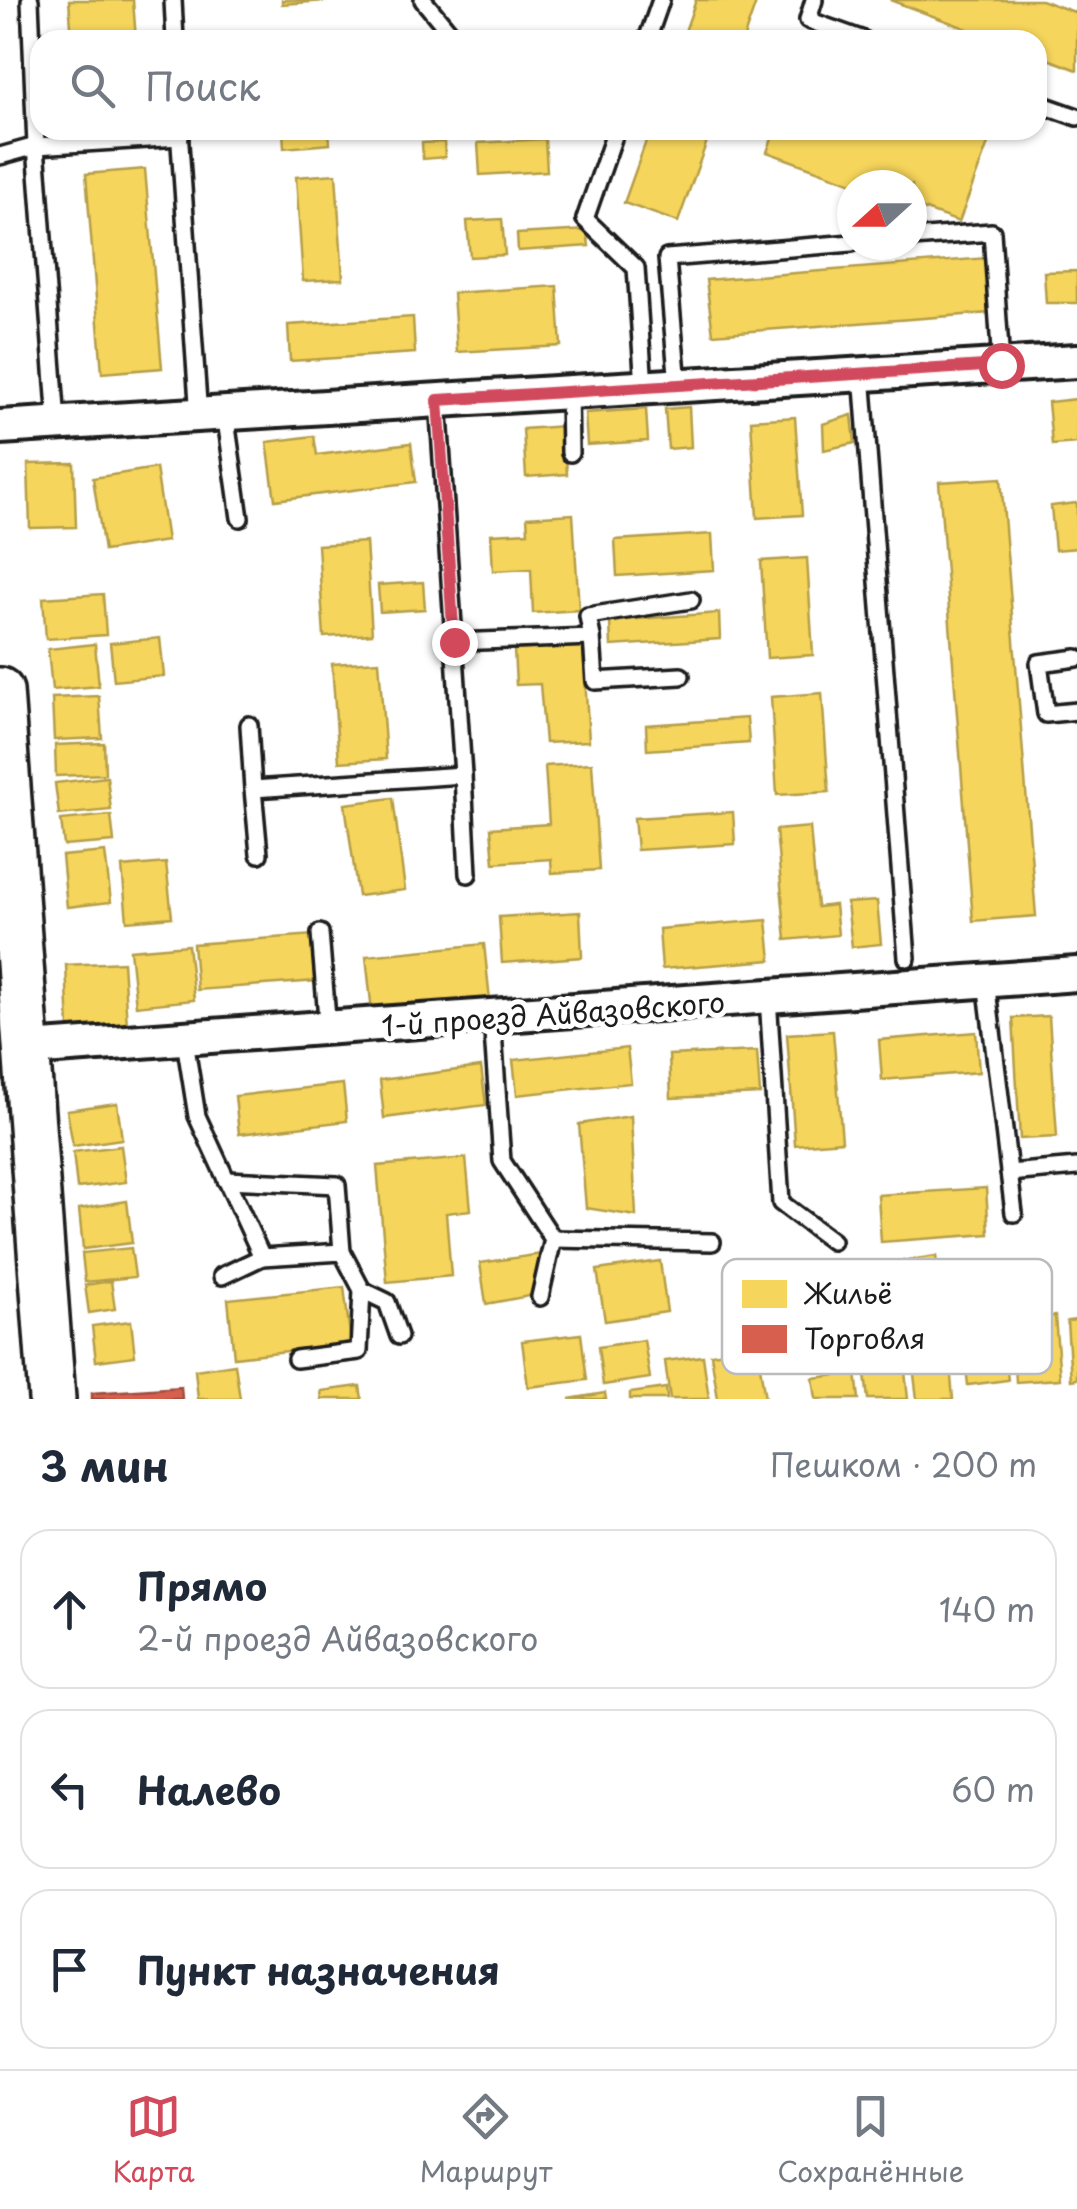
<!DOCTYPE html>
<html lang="ru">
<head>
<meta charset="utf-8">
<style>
  body { margin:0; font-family:"Playpen Sans",sans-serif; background:#f2f2f3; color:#1f2937 }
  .compass { position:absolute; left:837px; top:170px; width:90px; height:90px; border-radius:50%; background:#fff; box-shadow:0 2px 8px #0004; rotate:249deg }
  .stop { position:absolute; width:30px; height:30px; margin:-22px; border:8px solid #d1495b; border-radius:50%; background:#fff }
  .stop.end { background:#d1495b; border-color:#fff; box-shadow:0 2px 10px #0008 }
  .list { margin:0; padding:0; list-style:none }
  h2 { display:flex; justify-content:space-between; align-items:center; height:130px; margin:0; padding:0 40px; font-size:42px }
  h2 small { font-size:32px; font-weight:400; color:#747a83 }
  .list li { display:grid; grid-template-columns:65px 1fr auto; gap:30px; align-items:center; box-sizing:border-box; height:160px; margin:0 20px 20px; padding:0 20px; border:2px solid #e0e1e3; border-radius:30px }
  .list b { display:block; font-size:38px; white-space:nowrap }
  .list p { margin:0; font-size:32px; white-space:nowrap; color:#747a83 }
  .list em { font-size:32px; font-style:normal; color:#747a83 }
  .icon { flex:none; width:55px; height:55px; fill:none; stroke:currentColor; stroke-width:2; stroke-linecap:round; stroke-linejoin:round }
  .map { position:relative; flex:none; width:1077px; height:1399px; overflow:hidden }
  .search { position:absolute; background:#fff; box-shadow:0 2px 8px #0004; left:30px; right:30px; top:30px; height:110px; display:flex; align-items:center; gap:25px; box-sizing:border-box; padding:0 35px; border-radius:30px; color:#747a83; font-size:38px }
  .sheet { height:670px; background:#fff }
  nav { display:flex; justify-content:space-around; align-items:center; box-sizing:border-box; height:140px; border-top:2px solid #e0e1e3; background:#fff; font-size:28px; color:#747a83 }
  nav a { display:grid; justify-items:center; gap:5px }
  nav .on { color:#d1495b }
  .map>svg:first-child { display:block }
  .homes { fill:#f6d55c; stroke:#b59e49; stroke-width:2.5 }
  .shops { fill:#d6604d; stroke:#9e4c3e; stroke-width:2.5 }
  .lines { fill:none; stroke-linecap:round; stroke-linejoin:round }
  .lane-casing { stroke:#1c1c1c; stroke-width:22 }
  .street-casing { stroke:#1c1c1c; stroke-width:40 }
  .secondary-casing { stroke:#1c1c1c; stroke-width:52 }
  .lane { stroke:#fff; stroke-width:15 }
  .street { stroke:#fff; stroke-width:32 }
  .secondary { stroke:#fff; stroke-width:45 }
  .route { stroke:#d1495b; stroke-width:12 }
  .labels { text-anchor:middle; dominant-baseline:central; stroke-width:10; stroke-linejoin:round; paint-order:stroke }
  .street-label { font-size:28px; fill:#1c1c1c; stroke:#fff }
  .key { fill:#fff; stroke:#bbb; stroke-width:2.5 }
  .key-label { font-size:28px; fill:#1c1c1c }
</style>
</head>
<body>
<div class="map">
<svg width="1077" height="1399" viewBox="0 0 1077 1399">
  <rect width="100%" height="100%" fill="#fff"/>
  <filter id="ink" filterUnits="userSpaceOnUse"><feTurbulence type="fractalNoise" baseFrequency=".01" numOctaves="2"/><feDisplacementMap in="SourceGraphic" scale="20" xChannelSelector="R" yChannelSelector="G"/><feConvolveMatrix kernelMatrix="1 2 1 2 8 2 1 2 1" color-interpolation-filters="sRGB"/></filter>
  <g filter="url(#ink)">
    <g class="homes">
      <path d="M69,0H133L136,40H72Z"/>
      <path d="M282,0H326V1L282,4Z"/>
      <path d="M696,0H757L743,40H682Z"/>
      <path d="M890,0H1041L1077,13V70L1037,55V40H997Z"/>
      <path d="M322,36L323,40H277V39Z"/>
      <path d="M283,130H329L330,144L284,148Z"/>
      <path d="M650,130H711L678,222L624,203Z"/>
      <path d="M775,130H993L959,222L912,205V185H858L767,152Z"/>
      <path d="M545,139L547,171L480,175L478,143Z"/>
      <path d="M444,142L445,157L423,159L422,143Z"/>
      <path d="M145,169L162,368L102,373L86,174Z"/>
      <path d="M336,174L343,279L303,281L296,177Z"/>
      <path d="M502,219L505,255L470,257L467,221Z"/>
      <path d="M587,230L589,246L518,251L517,234Z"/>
      <path d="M987,258L990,313L713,334L706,280Z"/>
      <path d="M1077,271V303H1046L1044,272Z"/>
      <path d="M557,286L561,346L457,352L453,293Z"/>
      <path d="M413,317L415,353L290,361L288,325Z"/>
      <path d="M1077,399V443L1052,445L1048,402Z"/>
      <path d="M689,407L691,447L668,449L665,409Z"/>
      <path d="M646,409L648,441L587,445L585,413Z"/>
      <path d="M852,415L855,443L824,450L823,424Z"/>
      <path d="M795,417L802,515L757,518L751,420Z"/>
      <path d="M564,426L567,474L526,477L523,429Z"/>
      <path d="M314,436L317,455L411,443L416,482L275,500L267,442Z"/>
      <path d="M74,463L76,527L30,528L28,464Z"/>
      <path d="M156,468L167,541L104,551L93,478Z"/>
      <path d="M1001,478L1036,916L973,921L939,482Z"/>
      <path d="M1077,503V548L1055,550L1051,506Z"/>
      <path d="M573,514L579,610L533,613L531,569L493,571L491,534L528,532L527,517Z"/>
      <path d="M712,534L714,570L617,576L615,540Z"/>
      <path d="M366,542L372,634L324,637L318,545Z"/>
      <path d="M807,558L813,655L767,658L761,561Z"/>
      <path d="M423,582L425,609L380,612L378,585Z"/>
      <path d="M103,594L106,635L46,639L43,598Z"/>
      <path d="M719,613L720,639L611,646L610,621Z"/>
      <path d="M160,638L164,676L114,681L110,643Z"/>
      <path d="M95,644L99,686L52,690L48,649Z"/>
      <path d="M583,645L589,741L545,743L540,684L516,685L514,650Z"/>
      <path d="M379,661L386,759L339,762L332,664Z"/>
      <path d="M822,693L829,792L777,795L771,697Z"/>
      <path d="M99,696L102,738L54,740L52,698Z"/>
      <path d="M747,718L749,743L647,750L646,725Z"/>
      <path d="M104,743L105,774L56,776L55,745Z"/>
      <path d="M592,763L599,870L552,873L551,859L494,863L491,828L549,824L545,766Z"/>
      <path d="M107,777L111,810L59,815L55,783Z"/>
      <path d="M393,798L405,890L358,896L345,804Z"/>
      <path d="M733,812L735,844L637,850L634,818Z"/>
      <path d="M111,815L114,842L64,846L61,820Z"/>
      <path d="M810,827L817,907L835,905L838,935L786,940L776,830Z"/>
      <path d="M105,852L111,902L67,907L62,856Z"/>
      <path d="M166,863L172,917L127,921L122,867Z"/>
      <path d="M877,901L881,944L852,947L847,903Z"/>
      <path d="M580,912L582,957L502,963L499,917Z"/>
      <path d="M767,920L771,960L662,969L659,929Z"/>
      <path d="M314,935L317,981L197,990L193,944Z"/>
      <path d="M484,944L490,1000L372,1012L366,956Z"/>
      <path d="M188,945L194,1000L136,1006L130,950Z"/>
      <path d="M123,962L127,1026L69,1029L66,965Z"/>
      <path d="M1049,1016L1057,1137L1020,1139L1013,1018Z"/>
      <path d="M833,1031L842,1141L795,1145L787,1034Z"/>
      <path d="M976,1032L979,1072L882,1080L879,1040Z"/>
      <path d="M627,1048L631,1083L517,1095L513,1060Z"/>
      <path d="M757,1051L760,1094L671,1098L669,1055Z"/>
      <path d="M481,1067L486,1105L384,1118L380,1080Z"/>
      <path d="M343,1084L347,1121L239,1134L235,1096Z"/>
      <path d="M117,1103L122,1139L73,1146L67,1110Z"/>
      <path d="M631,1116L636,1216L586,1208L579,1124Z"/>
      <path d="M121,1146L126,1182L77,1188L73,1152Z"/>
      <path d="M466,1158L471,1210L446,1213L451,1276L387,1282L377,1166Z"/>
      <path d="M986,1188L989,1234L881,1242L878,1195Z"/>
      <path d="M127,1201L132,1243L83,1249L79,1209Z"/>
      <path d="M131,1248L135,1277L85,1282L82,1253Z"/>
      <path d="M542,1254L534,1295L486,1304L480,1263Z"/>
      <path d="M936,1256L948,1342L909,1347L896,1262Z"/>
      <path d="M660,1261L667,1312L605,1321L597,1270Z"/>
      <path d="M111,1281L115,1309L89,1313L85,1285Z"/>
      <path d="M344,1287L351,1344L234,1357L228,1299Z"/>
      <path d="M1055,1316L1060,1379L1016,1382L1012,1319Z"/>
      <path d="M1001,1320L1008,1380L968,1385L961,1325Z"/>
      <path d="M1077,1320V1379L1071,1380L1067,1321Z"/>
      <path d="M131,1321L135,1356L96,1361L92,1326Z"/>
      <path d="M581,1334L587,1380L528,1387L522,1341Z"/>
      <path d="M644,1340L650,1378L603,1385L598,1347Z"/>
      <path d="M757,1347L765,1399H718L711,1354Z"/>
      <path d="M949,1354L953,1399H917L912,1358Z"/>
      <path d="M703,1356L709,1399H670L665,1361Z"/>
      <path d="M904,1362L908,1399H868L864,1367Z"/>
      <path d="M235,1364L240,1399H198L195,1370Z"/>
      <path d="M856,1373L859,1399H816L813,1378Z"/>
      <path d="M360,1386L362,1399H322L321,1391Z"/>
      <path d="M666,1388L667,1399H630V1393Z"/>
      <path d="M605,1393L606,1399H569Z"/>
    </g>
    <path class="shops" d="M181,1387L182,1399H92V1393Z"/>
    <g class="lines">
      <g class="lane-casing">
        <g id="lane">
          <path d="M30,0L36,146L57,423"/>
          <path d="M173,0L175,40"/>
          <path d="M423,0L456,40"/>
          <path d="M814,0L808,20L864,40"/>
          <path d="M647,40L661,0"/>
          <path d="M1037,103L1077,117"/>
          <path d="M179,130L199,417"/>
          <path d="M616,130L585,219L636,268L644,387"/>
          <path d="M0,156L36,146L180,137"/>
          <path d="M912,238L992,232L1001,365"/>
          <path d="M862,374L907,958"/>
          <path d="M678,385L667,258L852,243"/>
          <path d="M569,392L570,453"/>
          <path d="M225,413L240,518"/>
          <path d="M592,637L595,681L681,676"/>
          <path d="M454,642L592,637L588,616L691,600"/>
          <path d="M1077,658L1039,663L1046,714L1077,711"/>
          <path d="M249,725L253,789L463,775L438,400"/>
          <path d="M463,775L468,874"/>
          <path d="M253,789L259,854"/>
          <path d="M320,933L328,1030"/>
          <path d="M986,981L1014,1213"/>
          <path d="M768,997L781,1203L832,1241"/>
          <path d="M492,1018L502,1161L553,1239L540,1297"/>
          <path d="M185,1041L197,1116L262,1257L222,1276"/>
          <path d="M1009,1173L1077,1167"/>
          <path d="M226,1180L337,1185L342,1252"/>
          <path d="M553,1239L712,1242"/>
          <path d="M262,1257L342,1252L362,1290L359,1351L296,1359"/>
          <path d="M362,1290L387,1302L399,1336"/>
        </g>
      </g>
      <g class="street-casing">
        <g id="street">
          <path d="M0,427L1077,361"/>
          <path d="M29,1049L1077,974"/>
        </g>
      </g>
      <g class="secondary-casing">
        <path id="secondary" d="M0,691L52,1399"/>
      </g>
      <use href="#lane" class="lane"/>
      <use href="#street" class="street"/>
      <use href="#secondary" class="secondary"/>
    </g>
  </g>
  <g class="lines" filter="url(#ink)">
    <path class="route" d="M454,642L438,400L1001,365"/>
  </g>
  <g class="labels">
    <g class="street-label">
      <text transform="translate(553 1013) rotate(-4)">1-й проезд Айвазовского</text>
    </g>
  </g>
  <rect x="722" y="1259" width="330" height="115" rx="15" class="key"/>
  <rect x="742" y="1280" width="45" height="28" fill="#f6d55c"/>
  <rect x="742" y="1325" width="45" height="28" fill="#d6604d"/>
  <g class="key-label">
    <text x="804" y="1304">Жильё</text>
    <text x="804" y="1349">Торговля</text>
  </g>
</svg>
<svg class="compass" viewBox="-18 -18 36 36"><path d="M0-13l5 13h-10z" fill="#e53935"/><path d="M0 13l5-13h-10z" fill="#747a83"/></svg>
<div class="stop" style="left:1001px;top:365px"></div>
<div class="stop end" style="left:454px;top:642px"></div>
<div class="search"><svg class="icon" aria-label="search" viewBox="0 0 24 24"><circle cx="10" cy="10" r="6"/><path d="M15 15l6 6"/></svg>Поиск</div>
</div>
<section class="sheet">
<h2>3 мин<small>Пешком · 200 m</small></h2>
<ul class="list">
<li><svg class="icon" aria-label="ahead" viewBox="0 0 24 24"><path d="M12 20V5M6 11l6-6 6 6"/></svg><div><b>Прямо</b><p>2-й проезд Айвазовского</p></div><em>140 m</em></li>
<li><svg class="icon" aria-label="left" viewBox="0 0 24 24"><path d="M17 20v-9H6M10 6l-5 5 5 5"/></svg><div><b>Налево</b></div><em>60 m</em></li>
<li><svg class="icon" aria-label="arrive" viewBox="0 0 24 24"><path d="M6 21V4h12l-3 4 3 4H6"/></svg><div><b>Пункт назначения</b></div></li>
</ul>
</section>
<nav>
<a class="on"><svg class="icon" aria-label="map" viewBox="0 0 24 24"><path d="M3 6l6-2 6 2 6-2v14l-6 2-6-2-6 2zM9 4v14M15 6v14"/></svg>Карта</a>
<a><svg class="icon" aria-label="directions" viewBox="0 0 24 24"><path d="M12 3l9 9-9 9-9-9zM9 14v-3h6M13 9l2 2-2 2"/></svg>Маршрут</a>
<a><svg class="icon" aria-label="saved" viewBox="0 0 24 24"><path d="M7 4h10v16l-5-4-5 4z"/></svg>Сохранённые</a>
</nav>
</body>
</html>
